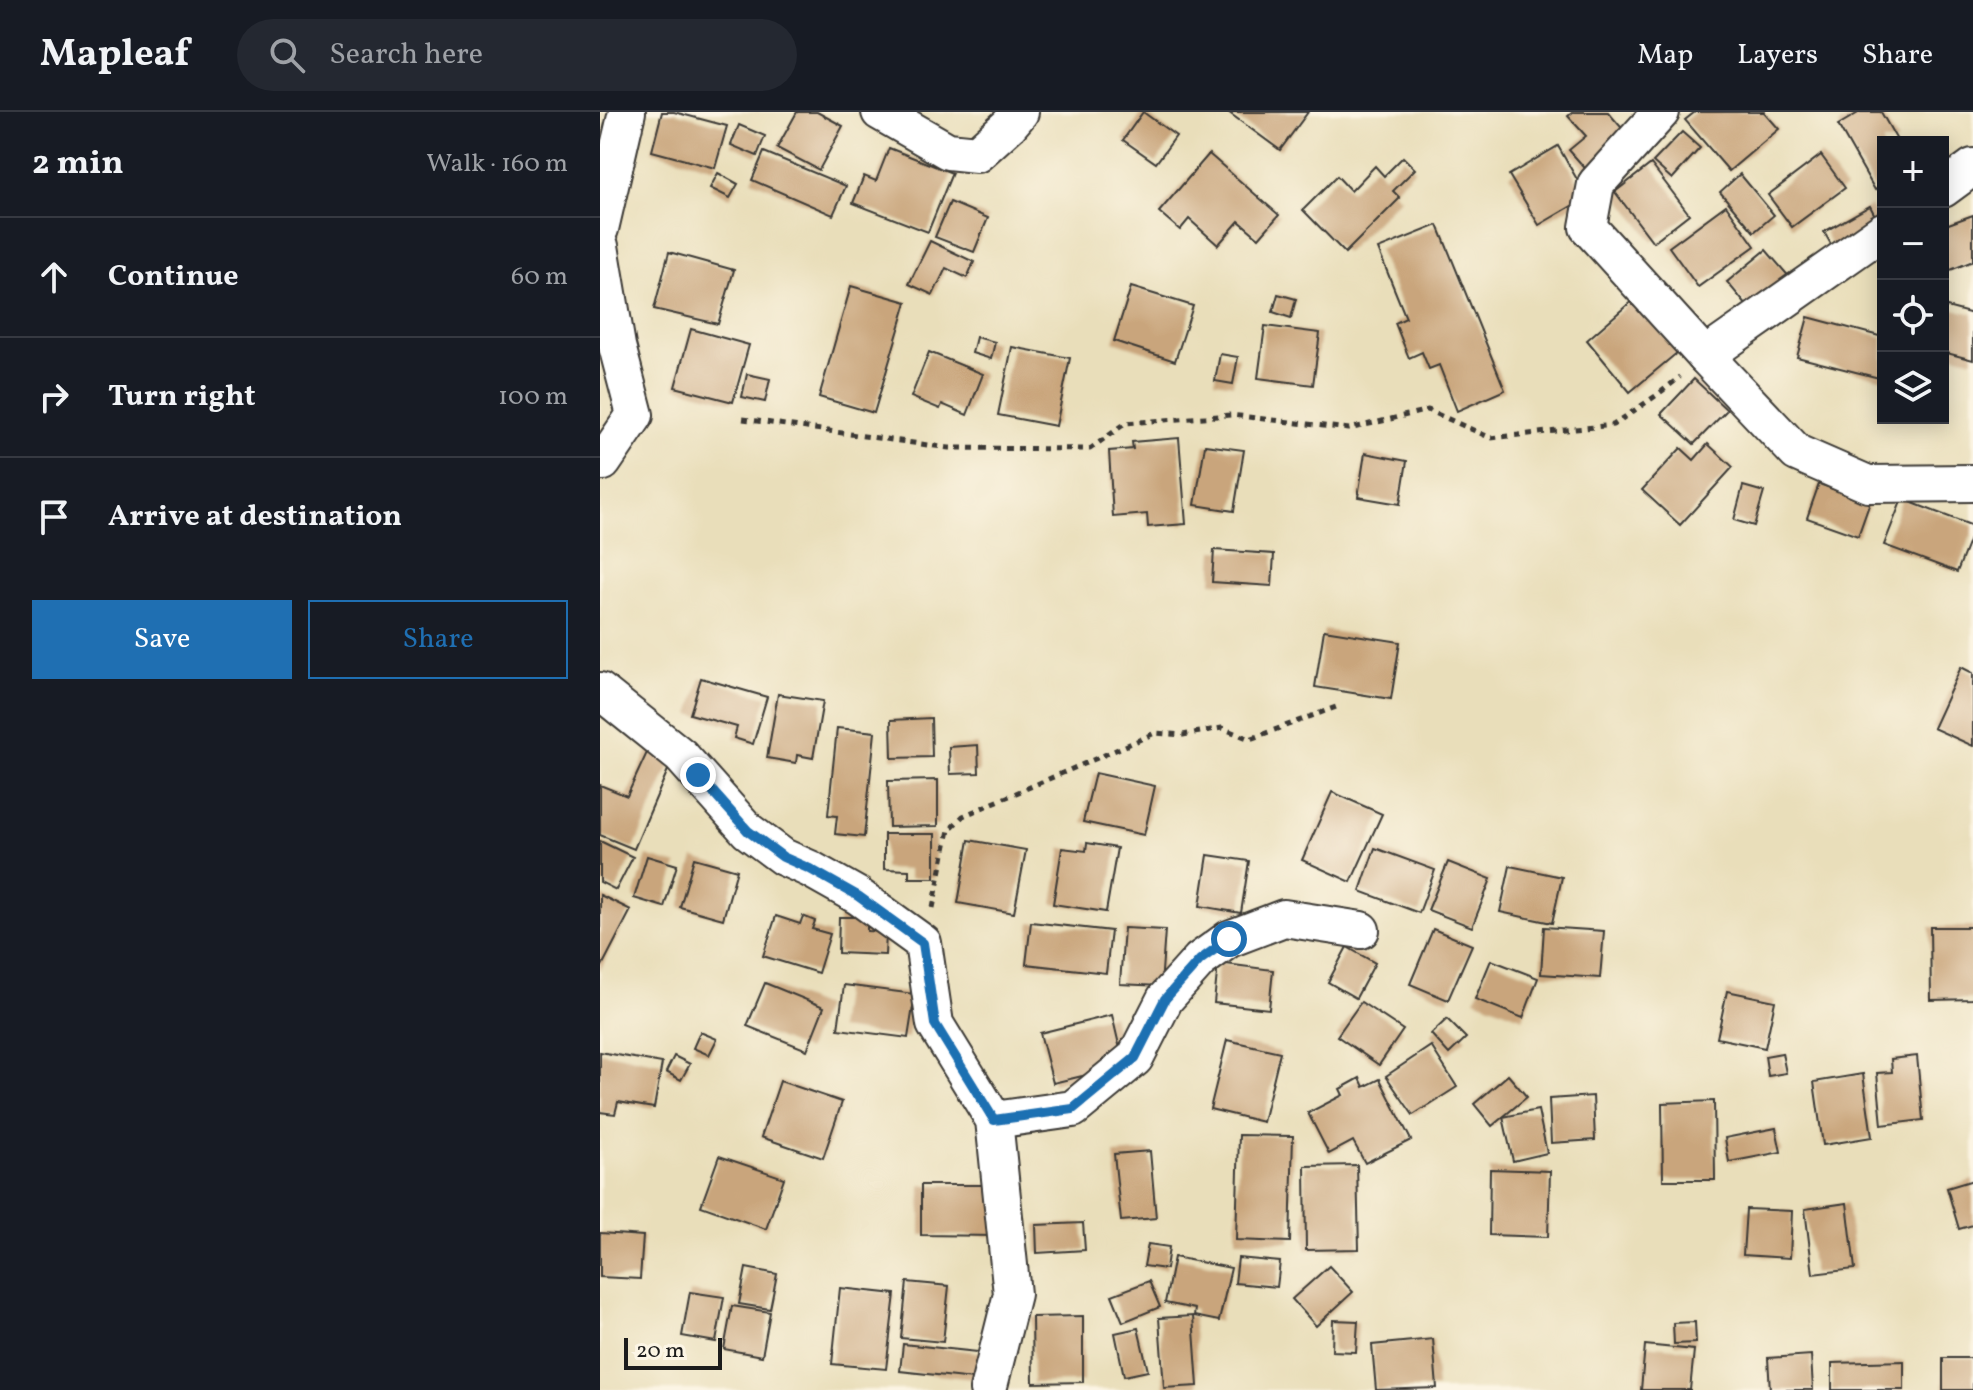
<!DOCTYPE html>
<html lang="en">
<head>
<meta charset="utf-8">
<style>
  body { margin:0; font-family:Vollkorn,serif; background:#242831; color:#f1f3f6 }
  .controls { position:absolute; right:24px; top:24px; display:grid; overflow:hidden; border-radius:0px; box-shadow:0 4px 20px #0003 }
  .controls button { width:72px; height:72px; display:grid; place-items:center; padding:0; border:0; border-bottom:2px solid #363941; background:#171b24; color:#f1f3f6; font:40px sans-serif }
  .scale { position:absolute; left:24px; bottom:20px; width:98px; box-sizing:border-box; padding-left:8px; border:4px solid #1c1c1c; border-top:0; font-size:22px; line-height:28px; white-space:nowrap; color:#1c1c1c; -webkit-text-stroke:6px #fcf5e5; paint-order:stroke }
  .stop { position:absolute; width:24px; height:24px; margin:-18px; border:6px solid #1f6fb2; border-radius:50%; background:#fff }
  .stop.end { background:#1f6fb2; border-color:#fff; box-shadow:0 2px 8px #0008 }
  .list { margin:0; padding:0; list-style:none }
  h2 { display:flex; justify-content:space-between; align-items:center; height:104px; margin:0; padding:0 32px; font-size:34px }
  h2 small { font-size:26px; font-weight:400; color:#9ea1a6 }
  .list li { display:grid; grid-template-columns:52px 1fr auto; gap:24px; align-items:center; box-sizing:border-box; height:120px; padding:0 32px; border-top:2px solid #363941 }
  .list b { display:block; font-size:30px; white-space:nowrap }
  .list em { font-size:26px; font-style:normal; color:#9ea1a6 }
  .actions { display:flex; gap:16px; padding:24px 32px }
  .actions a { flex:1; padding:18px 0; border:2px solid #1f6fb2; border-radius:0px; text-align:center; font-size:28px; color:#1f6fb2 }
  .actions .main { background:#1f6fb2; color:#fff }
  .icon { flex:none; width:44px; height:44px; fill:none; stroke:currentColor; stroke-width:2; stroke-linecap:round; stroke-linejoin:round }
  .map { position:relative; flex:none; width:1373px; height:1278px; overflow:hidden }
  header { display:flex; align-items:center; gap:48px; box-sizing:border-box; height:112px; padding:0 40px; background:#171b24; border-bottom:2px solid #363941 }
  header strong { font-size:38px }
  nav { display:flex; gap:44px; margin-inline-start:auto; font-size:28px }
  .search { width:560px; height:72px; background:#242831; display:flex; align-items:center; gap:20px; box-sizing:border-box; padding:0 28px; border-radius:44px; color:#9ea1a6; font-size:30px }
  main { display:flex }
  aside { flex:1; background:#171b24 }
  .map>svg:first-child { display:block }
  .building { fill:#c9a57c }
  .lines { fill:none; stroke-linecap:round; stroke-linejoin:round }
  .minor-casing { stroke:#3b3934; stroke-width:40 }
  .path { stroke:#3b3934; stroke-width:5; stroke-dasharray:6 6; stroke-linecap:butt }
  .minor { stroke:#fff; stroke-width:36 }
  .route { stroke:#1f6fb2; stroke-width:10 }
</style>
</head>
<body>
<header>
<strong>Mapleaf</strong>
<div class="search"><svg class="icon" aria-label="search" viewBox="0 0 24 24"><circle cx="10" cy="10" r="6"/><path d="M15 15l6 6"/></svg>Search here</div>
<nav><a>Map</a><a>Layers</a><a>Share</a></nav>
</header>
<main>
<aside>
<h2>2 min<small>Walk · 160 m</small></h2>
<ul class="list">
<li><svg class="icon" aria-label="ahead" viewBox="0 0 24 24"><path d="M12 20V5M6 11l6-6 6 6"/></svg><div><b>Continue</b></div><em>60 m</em></li>
<li><svg class="icon" aria-label="right" viewBox="0 0 24 24"><path d="M7 20v-9h11M14 6l5 5-5 5"/></svg><div><b>Turn right</b></div><em>100 m</em></li>
<li><svg class="icon" aria-label="arrive" viewBox="0 0 24 24"><path d="M6 21V4h12l-3 4 3 4H6"/></svg><div><b>Arrive at destination</b></div></li>
</ul>
<div class="actions"><a class="main">Save</a><a>Share</a></div>
</aside>
<div class="map">
<svg width="1373" height="1278" viewBox="0 0 1373 1278">
  <rect width="100%" height="100%" fill="#fcf5e5"/>
  <filter id="ink" filterUnits="userSpaceOnUse"><feTurbulence type="fractalNoise" baseFrequency=".0125" numOctaves="2"/><feDisplacementMap in="SourceGraphic" scale="16" xChannelSelector="R" yChannelSelector="G"/><feConvolveMatrix kernelMatrix="1 2 1 2 8 2 1 2 1" color-interpolation-filters="sRGB"/></filter>
  <filter id="wash" filterUnits="userSpaceOnUse"><feTurbulence type="fractalNoise" baseFrequency=".006" numOctaves="4" result="noise"/><feDisplacementMap in="SourceGraphic" scale="32" xChannelSelector="R" yChannelSelector="G"/><feGaussianBlur stdDeviation="1.8" result="paint"/><feColorMatrix in="noise" values="0 0 0 0 0 0 0 0 0 0 0 0 0 0 0 0 0 1.4 0 .05"/><feComposite in="paint" operator="in"/></filter>
  <g filter="url(#wash)">
    <rect width="100%" height="100%" fill="#e9deba"/>
    <g id="blocks">
      <g class="building">
        <path d="M62,0H74L127,14L115,56L52,39Z"/>
        <path d="M197,0H217L243,14L219,58L177,36Z"/>
        <path d="M543,0L576,24L556,51L523,28Z"/>
        <path d="M628,0H708L680,38Z"/>
        <path d="M973,0H1008L1032,28L991,63L969,38L986,24L968,4Z"/>
        <path d="M1095,0H1164L1179,17L1129,59L1085,8Z"/>
        <path d="M1260,0H1281L1298,30H1283V74L1275,78L1238,13Z"/>
        <path d="M139,13L165,24L157,44L131,33Z"/>
        <path d="M1082,20L1100,36L1072,67L1053,50Z"/>
        <path d="M958,34L987,85L939,113L909,63Z"/>
        <path d="M289,36L352,61L328,120L253,91L264,64L276,69Z"/>
        <path d="M164,40L246,74L233,103L152,68Z"/>
        <path d="M609,42L679,103L659,126L639,109L618,133L589,107L580,118L559,100Z"/>
        <path d="M1221,43L1245,76L1192,115L1168,83Z"/>
        <path d="M803,45L815,57L793,79L800,86L745,141L703,98L737,64L751,79L775,54L784,64Z"/>
        <path d="M1051,52L1089,102L1053,130L1015,80Z"/>
        <path d="M118,61L138,72L130,86L110,76Z"/>
        <path d="M1140,62L1174,103L1154,120L1120,80Z"/>
        <path d="M350,90L388,106L374,140L335,125Z"/>
        <path d="M1126,93L1155,134L1098,175L1069,135Z"/>
        <path d="M1270,94L1282,117L1237,143L1224,120Z"/>
        <path d="M1373,103V149L1343,161V114Z"/>
        <path d="M838,113L905,278L857,299L839,253L829,257L822,240L809,246L795,211L806,206L778,137Z"/>
        <path d="M330,129L374,150L367,166L346,156L333,183L309,172Z"/>
        <path d="M1166,138L1191,167L1152,200L1127,170Z"/>
        <path d="M69,140L134,158L118,212L54,197Z"/>
        <path d="M251,174L307,190L274,301L219,285Z"/>
        <path d="M531,175L593,194L575,249L514,229Z"/>
        <path d="M678,182L696,187L691,206L673,200Z"/>
        <path d="M1033,188L1078,240L1030,280L987,228Z"/>
        <path d="M1343,194L1373,202V248L1343,240Z"/>
        <path d="M1208,205L1283,225V267L1197,245Z"/>
        <path d="M665,214L720,221L713,273L658,266Z"/>
        <path d="M91,217L149,233L133,290L75,275Z"/>
        <path d="M376,225L395,230L391,247L372,241Z"/>
        <path d="M412,235L470,246L456,314L398,303Z"/>
        <path d="M329,240L383,262L367,303L342,292L340,297L311,285Z"/>
        <path d="M620,242L638,245L633,272L615,269Z"/>
        <path d="M147,262L170,267L165,290L142,285Z"/>
        <path d="M1094,267L1127,298L1094,332L1061,302Z"/>
        <path d="M579,326L586,412L548,415L547,402L513,405L509,339L533,337L532,330Z"/>
        <path d="M1108,332L1133,355L1080,413L1042,378L1081,336L1094,348Z"/>
        <path d="M605,333L644,338L634,399L595,393Z"/>
        <path d="M765,341L807,349L800,392L758,385Z"/>
        <path d="M1219,372L1270,390L1258,424L1207,406Z"/>
        <path d="M1143,374L1164,380L1154,414L1134,408Z"/>
        <path d="M1302,387L1373,414V419L1357,460L1284,433Z"/>
        <path d="M614,438L674,442L672,474L612,470Z"/>
        <path d="M724,518L800,530L791,587L715,575Z"/>
        <path d="M1361,555L1373,561V634L1333,616Z"/>
        <path d="M101,566L167,585L153,632L134,626L137,615L90,602Z"/>
        <path d="M178,582L223,589L213,646L197,643L196,651L167,646Z"/>
        <path d="M331,606L332,645L292,646L291,608Z"/>
        <path d="M237,616L275,620L264,725L235,722L237,704L228,703Z"/>
        <path d="M378,633L379,661L350,662L349,635Z"/>
        <path d="M50,634L74,644L34,737L0,723V673L27,684Z"/>
        <path d="M495,661L555,674L544,723L483,710Z"/>
        <path d="M338,668V714L289,715L288,669Z"/>
        <path d="M732,680L782,702L751,770L702,748Z"/>
        <path d="M284,722H335V766H309V758L284,757Z"/>
        <path d="M369,728L426,738L414,801L358,791Z"/>
        <path d="M0,729L33,745L16,778L0,770Z"/>
        <path d="M487,731L517,736L506,800L453,792L462,736L486,739Z"/>
        <path d="M775,736L835,758L819,801L760,779Z"/>
        <path d="M608,743L649,749L641,801L600,794Z"/>
        <path d="M47,744L77,753L64,795L34,786Z"/>
        <path d="M94,746L137,758L123,807L80,795Z"/>
        <path d="M848,750L891,767L872,815L828,798Z"/>
        <path d="M910,754L962,765L952,811L900,800Z"/>
        <path d="M0,783L31,798L0,858Z"/>
        <path d="M176,804L200,812L203,804L215,809L212,817L230,822L218,861L163,844Z"/>
        <path d="M239,805H267V819L286,820L285,843L238,841Z"/>
        <path d="M431,810L511,819L506,861L426,852Z"/>
        <path d="M944,815L1004,819L1000,866L941,862Z"/>
        <path d="M1330,815H1373V887L1331,888Z"/>
        <path d="M524,816L565,818L561,874L520,872Z"/>
        <path d="M833,817L872,833L848,888L810,872Z"/>
        <path d="M747,835L775,851L756,886L728,870Z"/>
        <path d="M891,848L938,866L923,906L875,887Z"/>
        <path d="M618,851L673,858L669,897L614,891Z"/>
        <path d="M165,871L224,895L207,938L147,914Z"/>
        <path d="M244,873L315,882L308,926L238,917Z"/>
        <path d="M1127,879L1175,889L1165,936L1117,926Z"/>
        <path d="M761,890L803,918L779,953L737,924Z"/>
        <path d="M512,903L524,954L453,971L440,921Z"/>
        <path d="M847,907L866,926L849,942L831,922Z"/>
        <path d="M100,920L117,927L109,943L93,936Z"/>
        <path d="M627,928L680,940L663,1010L610,997Z"/>
        <path d="M831,934L857,975L813,1003L786,964Z"/>
        <path d="M0,940L62,951L54,996L18,990L15,1002L0,1000Z"/>
        <path d="M1182,941L1186,961L1168,964L1165,944Z"/>
        <path d="M74,944L90,952L81,968L66,960Z"/>
        <path d="M1317,944L1323,1008L1282,1013L1277,961L1292,960L1291,947Z"/>
        <path d="M1263,962L1272,1025L1223,1033L1214,970Z"/>
        <path d="M908,963L927,985L892,1014L874,992Z"/>
        <path d="M760,966L764,975L780,967L811,1028L765,1051L753,1029L729,1042L708,1001L743,983L740,977Z"/>
        <path d="M180,969L242,990L223,1046L161,1025Z"/>
        <path d="M993,984L995,1028L951,1031L949,987Z"/>
        <path d="M1114,989L1115,1068H1063L1062,991Z"/>
        <path d="M938,998L947,1041L913,1049L903,1005Z"/>
        <path d="M1176,1016L1181,1040L1129,1050L1125,1026Z"/>
        <path d="M639,1023L693,1024L690,1130L636,1128Z"/>
        <path d="M550,1039L556,1106L521,1109L514,1042Z"/>
        <path d="M119,1044L184,1066L166,1117L101,1094Z"/>
        <path d="M757,1053L759,1137L706,1138L705,1054Z"/>
        <path d="M890,1057L950,1059L948,1125L889,1123Z"/>
        <path d="M1373,1068V1113L1359,1117L1347,1076Z"/>
        <path d="M321,1073H396V1124L321,1123Z"/>
        <path d="M1247,1091L1255,1157L1213,1162L1205,1097Z"/>
        <path d="M1146,1097L1192,1099L1190,1146L1143,1143Z"/>
        <path d="M483,1111L485,1138L437,1141L436,1113Z"/>
        <path d="M0,1121L43,1124L40,1167L0,1165Z"/>
        <path d="M548,1132L569,1135L566,1157L544,1154Z"/>
        <path d="M574,1145L631,1156L619,1209L594,1204L595,1197L565,1191Z"/>
        <path d="M638,1146L680,1150L677,1175L635,1171Z"/>
        <path d="M729,1154L753,1180L716,1214L692,1187Z"/>
        <path d="M146,1156L177,1162L170,1197L139,1192Z"/>
        <path d="M549,1169L560,1195L523,1210L512,1183Z"/>
        <path d="M307,1170L349,1174L343,1230L301,1226Z"/>
        <path d="M240,1176L295,1182L286,1257L232,1252Z"/>
        <path d="M90,1180L124,1185L116,1230L82,1224Z"/>
        <path d="M132,1194L170,1200L162,1244L124,1237Z"/>
        <path d="M483,1204V1270L433,1271L432,1205Z"/>
        <path d="M593,1204L598,1274L564,1276L559,1206Z"/>
        <path d="M733,1208L758,1209L756,1240L732,1239Z"/>
        <path d="M1095,1210L1096,1231L1074,1232L1073,1211Z"/>
        <path d="M538,1216L548,1259L524,1264L515,1221Z"/>
        <path d="M833,1227L837,1276L776,1278L772,1233Z"/>
        <path d="M303,1232L386,1241L382,1268L300,1259Z"/>
        <path d="M1045,1233L1094,1238L1090,1278H1041Z"/>
        <path d="M1211,1243L1213,1278H1170L1168,1246Z"/>
        <rect x="1343" y="1246" width="30" height="32"/>
        <path d="M1304,1249V1278H1232V1251Z"/>
      </g>
    </g>
  </g>
  <g filter="url(#ink)">
    <use href="#blocks" fill-opacity="0" stroke="#3b3934" stroke-width="2"/>
    <g class="lines">
      <g class="minor-casing">
        <g id="minor">
          <path d="M280,0L348,39L377,42L409,13L420,0"/>
          <path d="M1061,0L996,72L988,115L1105,244L1197,341L1268,372L1373,371"/>
          <path d="M1343,77L1373,55"/>
          <path d="M0,117L27,0"/>
          <path d="M0,134L17,234L35,303L3,350H0"/>
          <path d="M1105,244L1283,119"/>
          <path d="M0,579L81,644L148,719L183,745L210,757L258,784L323,831L335,912L394,1008L412,1182L388,1278"/>
          <path d="M394,1008L473,997L535,946L565,887L600,848L629,827L684,806L761,818"/>
        </g>
      </g>
      <g class="path">
        <path d="M143,307L349,336L490,337L526,311L631,303L749,317L828,298L891,326L1013,313L1057,283L1080,265"/>
        <path d="M333,796L349,718L363,704L555,621L583,623L622,616L650,627L736,595"/>
      </g>
      <use href="#minor" class="minor"/>
    </g>
  </g>
  <g class="lines" filter="url(#ink)">
    <path class="route" d="M98,663L148,719L183,745L210,757L258,784L323,831L335,912L394,1008L473,997L535,946L565,887L600,848L629,827"/>
  </g>
</svg>
<div class="controls">
<button>+</button>
<button>−</button>
<button><svg class="icon" aria-label="locate" viewBox="0 0 24 24"><circle cx="12" cy="12" r="6"/><path d="M12 2v4M12 18v4M2 12h4M18 12h4"/></svg></button>
<button><svg class="icon" aria-label="layers" viewBox="0 0 24 24"><path d="M12 4l9 5-9 5-9-5zM3 14l9 5 9-5"/></svg></button>
</div>
<div class="scale">20 m</div>
<div class="stop" style="left:629px;top:827px"></div>
<div class="stop end" style="left:98px;top:663px"></div>
</div>
</main>
</body>
</html>
